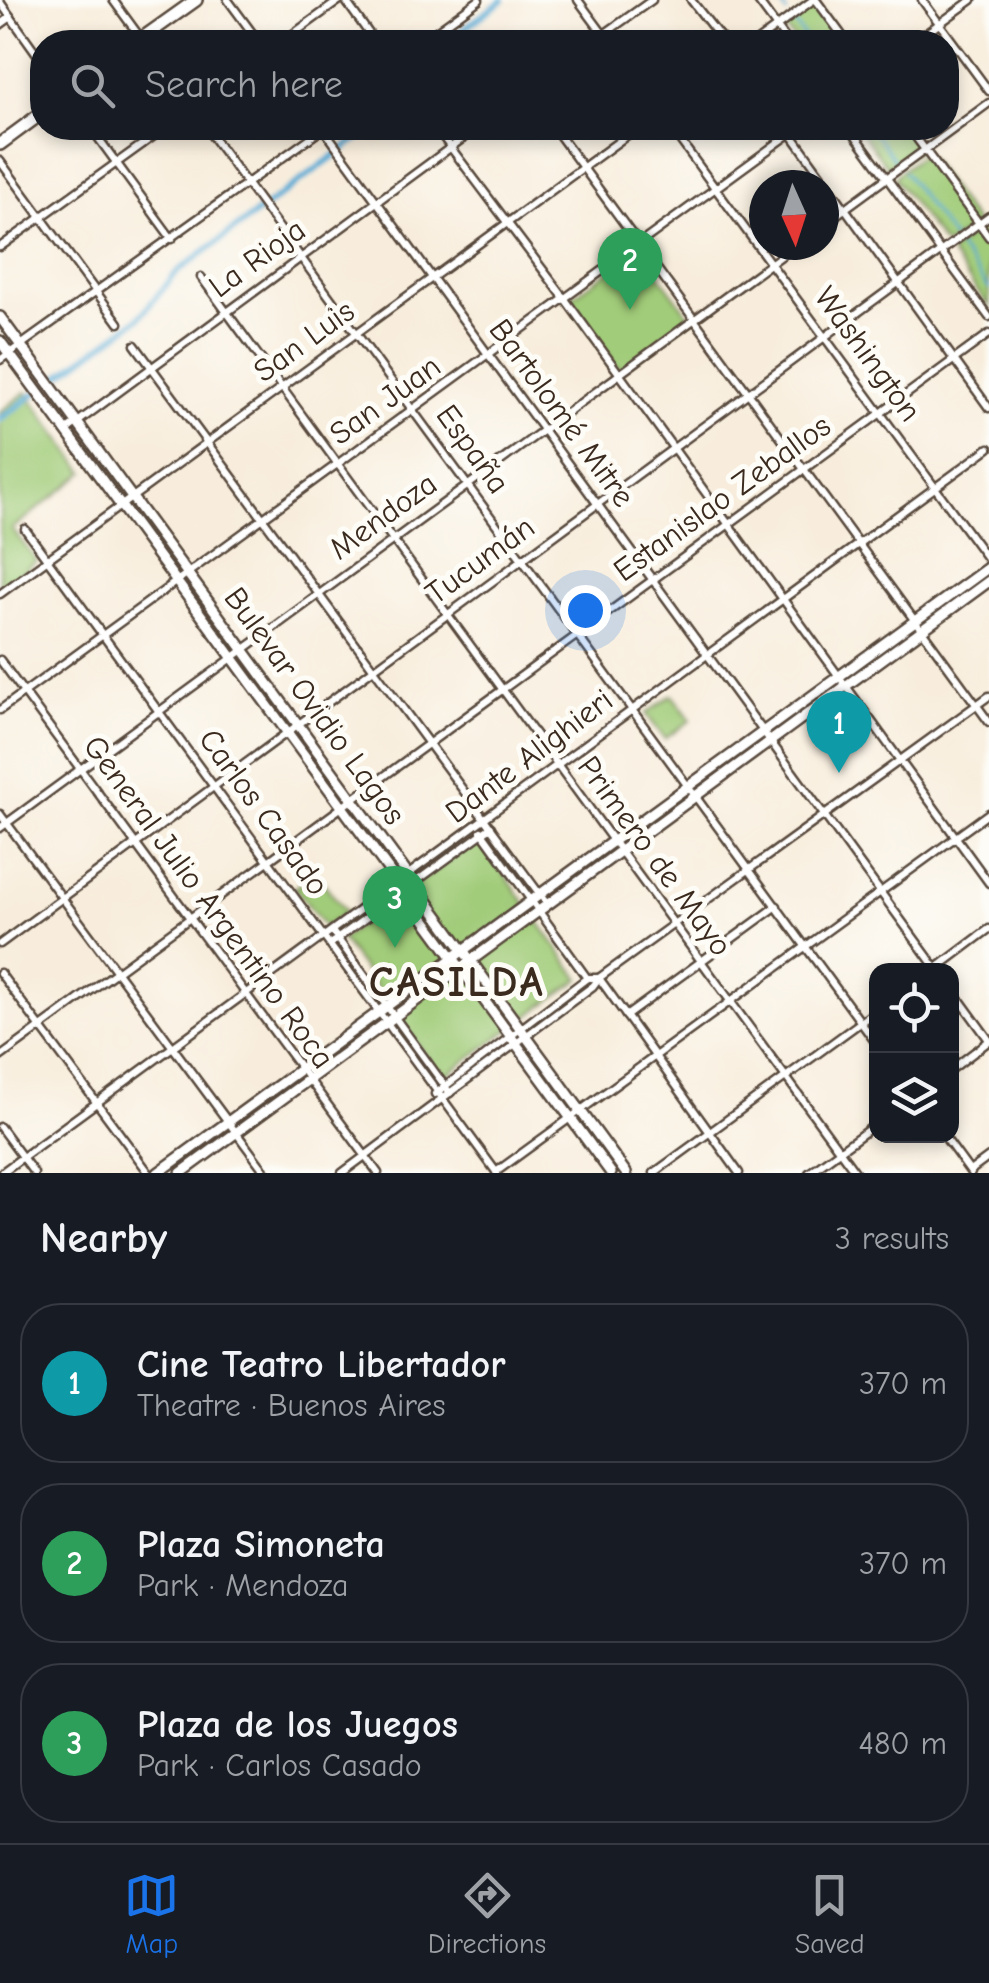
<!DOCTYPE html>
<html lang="en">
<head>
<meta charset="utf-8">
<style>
  body { margin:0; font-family:"Comic Neue",sans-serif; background:#242831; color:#f1f3f6 }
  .controls { position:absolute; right:30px; bottom:30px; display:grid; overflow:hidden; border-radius:20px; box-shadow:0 5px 15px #0003 }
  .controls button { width:90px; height:90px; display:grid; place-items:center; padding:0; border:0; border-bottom:2px solid #363941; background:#171b24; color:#f1f3f6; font:50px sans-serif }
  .compass { position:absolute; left:749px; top:170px; width:90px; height:90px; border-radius:50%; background:#171b24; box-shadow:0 5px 15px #0003; rotate:177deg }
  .you { position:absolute; left:585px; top:610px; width:35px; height:35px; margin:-25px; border:8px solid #fff; border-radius:50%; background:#1a73e8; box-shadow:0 0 0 15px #1a73e833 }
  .badge { display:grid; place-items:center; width:65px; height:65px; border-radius:50%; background:#1a73e8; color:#fff; font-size:32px; font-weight:700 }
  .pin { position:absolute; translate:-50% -82px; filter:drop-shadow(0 2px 5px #0008) }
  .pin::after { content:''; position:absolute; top:52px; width:35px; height:30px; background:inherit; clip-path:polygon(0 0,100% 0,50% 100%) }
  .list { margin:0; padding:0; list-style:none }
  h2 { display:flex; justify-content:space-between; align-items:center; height:130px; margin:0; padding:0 40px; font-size:42px }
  h2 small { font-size:32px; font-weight:400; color:#9ea1a6 }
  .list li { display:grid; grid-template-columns:65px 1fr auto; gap:30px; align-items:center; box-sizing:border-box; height:160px; margin:0 20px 20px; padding:0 20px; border:2px solid #363941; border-radius:40px }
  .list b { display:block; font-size:38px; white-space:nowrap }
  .list p { margin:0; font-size:32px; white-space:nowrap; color:#9ea1a6 }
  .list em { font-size:32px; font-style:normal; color:#9ea1a6 }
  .icon { flex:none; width:55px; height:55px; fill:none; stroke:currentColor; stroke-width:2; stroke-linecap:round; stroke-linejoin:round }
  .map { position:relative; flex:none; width:989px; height:1173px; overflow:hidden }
  .search { position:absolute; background:#171b24; box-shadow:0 5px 15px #0003; left:30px; right:30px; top:30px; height:110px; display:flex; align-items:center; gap:25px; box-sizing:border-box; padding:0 35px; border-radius:40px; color:#9ea1a6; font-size:38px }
  .sheet { height:670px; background:#171b24 }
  nav { display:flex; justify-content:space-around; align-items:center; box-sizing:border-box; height:140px; border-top:2px solid #363941; background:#171b24; font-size:28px; color:#9ea1a6 }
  nav a { display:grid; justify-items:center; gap:5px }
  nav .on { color:#1a73e8 }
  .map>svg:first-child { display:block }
  .green { fill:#a1cc79; stroke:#6e7b4c; stroke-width:2.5 }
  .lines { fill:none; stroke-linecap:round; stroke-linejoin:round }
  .stream { stroke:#59acd5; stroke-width:2.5 }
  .canal { stroke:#59acd5; stroke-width:6 }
  .minor-casing { stroke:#57473a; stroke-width:11 }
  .major-casing { stroke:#57473a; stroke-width:14 }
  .highway-casing { stroke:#57473a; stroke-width:16 }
  .minor { stroke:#fff; stroke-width:6 }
  .major { stroke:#fff; stroke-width:9 }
  .highway { stroke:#fff; stroke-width:11 }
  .labels { text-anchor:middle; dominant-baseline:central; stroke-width:10; stroke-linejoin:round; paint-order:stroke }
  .street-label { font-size:32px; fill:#3b2a1e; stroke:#fdfcf7 }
  .district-label { font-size:42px; font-weight:bold; letter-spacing:2.5px; fill:#3b2a1e; stroke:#fdfcf7 }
</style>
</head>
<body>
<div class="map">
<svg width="989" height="1173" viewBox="0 0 989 1173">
  <rect width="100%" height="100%" fill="#fdfcf7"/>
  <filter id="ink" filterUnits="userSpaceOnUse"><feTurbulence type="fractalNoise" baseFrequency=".01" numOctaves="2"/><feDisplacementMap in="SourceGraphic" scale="20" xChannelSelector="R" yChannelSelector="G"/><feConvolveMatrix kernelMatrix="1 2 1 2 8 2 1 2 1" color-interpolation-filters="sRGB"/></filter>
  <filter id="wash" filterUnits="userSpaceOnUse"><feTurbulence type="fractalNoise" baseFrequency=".0048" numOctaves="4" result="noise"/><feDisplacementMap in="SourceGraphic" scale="40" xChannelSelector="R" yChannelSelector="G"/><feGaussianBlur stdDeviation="2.25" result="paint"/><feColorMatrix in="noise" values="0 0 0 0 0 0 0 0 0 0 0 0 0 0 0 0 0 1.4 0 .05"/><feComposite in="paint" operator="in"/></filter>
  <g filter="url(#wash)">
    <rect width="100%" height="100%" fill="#f8eddc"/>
    <g class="green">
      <path d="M812,5H817L844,42H796L786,29L787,24Z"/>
      <path d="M858,128H907L920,146L919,150L888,168Z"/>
      <path d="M921,155L927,156L975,222L974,226L947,245L943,244L895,179L897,174Z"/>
      <path d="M979,230L989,240V307L951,255L952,250Z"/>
      <path d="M636,252H642L689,315L688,320L624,368L616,367L572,305V297Z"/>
      <path d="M26,392L85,472L12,529L37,561L0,589V412Z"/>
      <path d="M672,695L691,720L665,739L646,714Z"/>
      <path d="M479,839L580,979L442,1078L341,939Z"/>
      <path d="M315,872L346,912L325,927L295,888Z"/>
    </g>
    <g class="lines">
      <g class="stream">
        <path d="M777,0L787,13"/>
        <path d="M793,21L808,42"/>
        <path d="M871,128L897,164"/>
        <path d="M904,172L952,238"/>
        <path d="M959,248L989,289"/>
      </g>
      <g class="canal">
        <path d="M446,42L503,0"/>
        <path d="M0,419L138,319L177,272L361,136L365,128"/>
      </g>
    </g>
  </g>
  <g filter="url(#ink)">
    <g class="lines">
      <g class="minor-casing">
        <g id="minor">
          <path d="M113,0L140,37"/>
          <path d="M228,0L259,42"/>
          <path d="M345,0L375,42"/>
          <path d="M578,0L609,42"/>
          <path d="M691,0L724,42"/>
          <path d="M757,0L788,42"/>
          <path d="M816,0L847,42"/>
          <path d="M922,0L989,91"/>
          <path d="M0,2L42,61"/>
          <path d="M0,25L11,17"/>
          <path d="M488,37L492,42"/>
          <path d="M282,42L340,0"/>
          <path d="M421,42L479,0"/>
          <path d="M593,42L652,0"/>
          <path d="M756,42L813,0"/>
          <path d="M914,42L972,0"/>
          <path d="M91,128L172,239"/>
          <path d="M206,128L876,1043"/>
          <path d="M323,128L938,971"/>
          <path d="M436,128L565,299L989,883"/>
          <path d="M554,128L989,722"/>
          <path d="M671,128L989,561"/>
          <path d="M787,128L989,408"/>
          <path d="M850,128L989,317"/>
          <path d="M909,128L989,237"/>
          <path d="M0,161L119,323"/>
          <path d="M824,224L989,103"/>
          <path d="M0,247L165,128"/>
          <path d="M201,277L856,1173"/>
          <path d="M135,345L547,904"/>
          <path d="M0,360L324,128"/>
          <path d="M67,430L477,128"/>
          <path d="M25,529L497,1173"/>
          <path d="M0,594L637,128"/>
          <path d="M0,660L378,1173"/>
          <path d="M0,710L798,128"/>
          <path d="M0,814L266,1173"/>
          <path d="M0,828L796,245"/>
          <path d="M481,831L587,978"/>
          <path d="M332,931L450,1093"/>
          <path d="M0,944L989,216"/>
          <path d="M330,944L491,827"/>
          <path d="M933,971L989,929"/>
          <path d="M0,973L149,1173"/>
          <path d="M599,978L739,1173"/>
          <path d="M952,989L989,1040"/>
          <path d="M626,1016L777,906"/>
          <path d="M0,1057L989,334"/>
          <path d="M952,1069L989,1041"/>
          <path d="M435,1094L587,978H599"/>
          <path d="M0,1127L34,1173"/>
          <path d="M944,1136L971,1173"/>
          <path d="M970,1171L989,1157"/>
          <path d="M496,1172L989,813"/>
          <path d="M1,1173L989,448"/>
          <path d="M342,1173L593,986L599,978L989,696"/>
          <path d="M654,1173L876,1011"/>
          <path d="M809,1173L876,1124"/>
        </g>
      </g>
      <g class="major-casing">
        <g id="major">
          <path d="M0,317L626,1173"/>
          <path d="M0,341L611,1173"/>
          <path d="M158,1173L989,567"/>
          <path d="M181,1173L989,581"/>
        </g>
      </g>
      <g class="highway-casing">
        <g id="highway">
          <path d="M137,42L196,0"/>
          <path d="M0,144L42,113"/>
        </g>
      </g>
      <use href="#minor" class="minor"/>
      <use href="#major" class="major"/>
      <use href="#highway" class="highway"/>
    </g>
  </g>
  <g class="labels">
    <g class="street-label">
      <text transform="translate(257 258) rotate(-36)">La Rioja</text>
      <text transform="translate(304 341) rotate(-36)">San Luis</text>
      <text transform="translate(868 354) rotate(54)">Washington</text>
      <text transform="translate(385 400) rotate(-36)">San Juan</text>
      <text transform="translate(562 413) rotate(54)">Bartolomé Mitre</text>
      <text transform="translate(473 449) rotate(54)">España</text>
      <text transform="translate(722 498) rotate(-36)">Estanislao Zeballos</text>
      <text transform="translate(383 516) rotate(-36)">Mendoza</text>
      <text transform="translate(480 560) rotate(-36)">Tucumán</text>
      <text transform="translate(315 706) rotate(54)">Bulevar Ovidio Lagos</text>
      <text transform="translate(529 756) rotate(-37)">Dante Alighieri</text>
      <text transform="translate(264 812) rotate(54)">Carlos Casado</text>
      <text transform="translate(655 856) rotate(54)">Primero de Mayo</text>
      <text transform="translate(209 902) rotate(54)">General Julio Argentino Roca</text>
    </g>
    <g class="district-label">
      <text x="457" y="982">CASILDA</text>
    </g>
  </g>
</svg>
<div class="controls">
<button><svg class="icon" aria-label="locate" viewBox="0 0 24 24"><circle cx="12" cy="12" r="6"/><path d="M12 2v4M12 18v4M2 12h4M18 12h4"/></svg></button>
<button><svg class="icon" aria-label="layers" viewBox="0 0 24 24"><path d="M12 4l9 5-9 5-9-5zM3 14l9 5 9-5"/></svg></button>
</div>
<svg class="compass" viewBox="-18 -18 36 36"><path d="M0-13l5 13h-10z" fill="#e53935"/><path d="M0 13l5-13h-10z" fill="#9ea1a6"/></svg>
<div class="you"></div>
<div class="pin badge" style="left:839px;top:773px;background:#0f9aa8">1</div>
<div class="pin badge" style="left:630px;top:310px;background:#2e9e5b">2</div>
<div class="pin badge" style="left:395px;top:948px;background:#2e9e5b">3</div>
<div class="search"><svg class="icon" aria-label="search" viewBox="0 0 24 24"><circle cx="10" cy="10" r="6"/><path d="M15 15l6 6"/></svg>Search here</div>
</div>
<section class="sheet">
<h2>Nearby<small>3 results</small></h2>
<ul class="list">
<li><span class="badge" style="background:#0f9aa8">1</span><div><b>Cine Teatro Libertador</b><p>Theatre · Buenos Aires</p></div><em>370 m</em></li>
<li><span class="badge" style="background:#2e9e5b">2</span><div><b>Plaza Simoneta</b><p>Park · Mendoza</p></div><em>370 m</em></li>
<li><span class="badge" style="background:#2e9e5b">3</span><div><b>Plaza de los Juegos</b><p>Park · Carlos Casado</p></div><em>480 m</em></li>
</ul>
</section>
<nav>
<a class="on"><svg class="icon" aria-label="map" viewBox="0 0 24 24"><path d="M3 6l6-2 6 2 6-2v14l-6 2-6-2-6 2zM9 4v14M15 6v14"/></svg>Map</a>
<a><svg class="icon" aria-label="directions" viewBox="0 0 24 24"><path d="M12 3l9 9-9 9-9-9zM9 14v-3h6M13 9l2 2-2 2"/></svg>Directions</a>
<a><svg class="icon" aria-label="saved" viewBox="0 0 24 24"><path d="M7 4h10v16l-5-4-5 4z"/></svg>Saved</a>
</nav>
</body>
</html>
